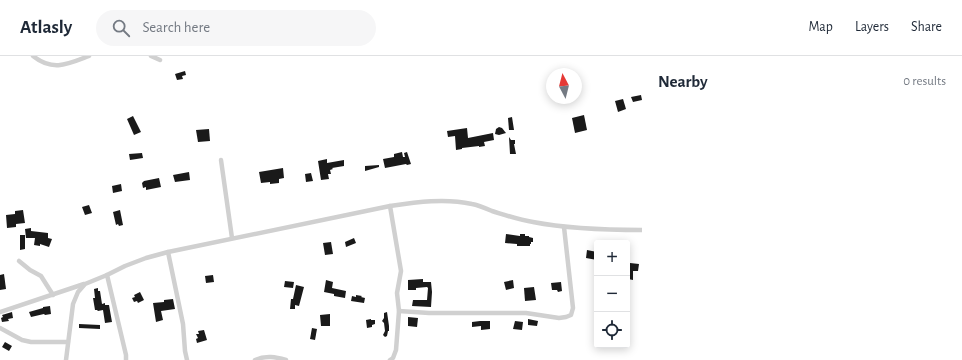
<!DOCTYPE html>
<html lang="en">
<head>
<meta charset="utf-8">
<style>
  :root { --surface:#fff; --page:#f6f6f7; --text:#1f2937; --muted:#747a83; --line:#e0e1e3 }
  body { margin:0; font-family:"Alegreya Sans",sans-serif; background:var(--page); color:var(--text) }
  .controls { position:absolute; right:12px; bottom:12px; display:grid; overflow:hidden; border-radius:4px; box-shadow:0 2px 10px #0003 }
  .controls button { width:36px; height:36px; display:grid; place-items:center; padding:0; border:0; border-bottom:1px solid var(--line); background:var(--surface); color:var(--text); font:20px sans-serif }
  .compass { position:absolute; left:546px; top:12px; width:36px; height:36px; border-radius:50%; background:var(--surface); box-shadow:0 2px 10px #0003; rotate:353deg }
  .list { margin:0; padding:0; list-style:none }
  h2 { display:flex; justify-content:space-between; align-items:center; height:52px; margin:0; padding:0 16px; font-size:17px }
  h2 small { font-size:13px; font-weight:400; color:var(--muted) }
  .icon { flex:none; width:22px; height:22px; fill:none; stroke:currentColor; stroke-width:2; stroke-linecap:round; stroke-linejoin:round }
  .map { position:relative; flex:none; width:642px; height:304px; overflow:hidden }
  header { display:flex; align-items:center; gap:24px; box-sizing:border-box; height:56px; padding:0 20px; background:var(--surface); border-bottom:1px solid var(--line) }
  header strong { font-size:19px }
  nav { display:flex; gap:22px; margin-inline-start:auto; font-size:14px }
  .search { width:280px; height:36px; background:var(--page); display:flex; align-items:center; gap:10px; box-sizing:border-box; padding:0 14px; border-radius:22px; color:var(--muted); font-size:15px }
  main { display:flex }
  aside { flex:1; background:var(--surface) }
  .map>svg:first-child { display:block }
</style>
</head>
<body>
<header>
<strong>Atlasly</strong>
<div class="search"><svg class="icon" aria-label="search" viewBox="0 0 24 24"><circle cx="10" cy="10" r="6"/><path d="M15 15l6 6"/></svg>Search here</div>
<nav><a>Map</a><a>Layers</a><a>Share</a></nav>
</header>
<main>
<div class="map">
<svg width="642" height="304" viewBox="0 0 642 304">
  <rect width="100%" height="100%" fill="#fff"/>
  <g fill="#1a1a1a">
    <path d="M185 15 186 19 182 20 183 23 177 24 175 18Z"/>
    <path d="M641 39 642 44 633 46 631 41Z"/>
    <path d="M623 43 626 53 618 56 615 45Z"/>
    <path d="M584 59 587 74 575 77 572 62Z"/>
    <path d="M133 60 141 76 134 79 127 63Z"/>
    <path d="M512 61 514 74H509L508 62Z"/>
    <path d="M499 71 502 72 506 77 499 79 495 78 496 73Z"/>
    <path d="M467 72 468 82 493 77 494 84 484 86 485 90 479 91V90L462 92V93L456 94 455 80 448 81 447 75Z"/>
    <path d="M209 73 210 85 198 86 196 74Z"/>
    <path d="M509 81 511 84H515V88H514L516 98H510Z"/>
    <path d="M402 96 403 101H405L404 97 407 96 411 108 407 109 406 108 385 112 383 103 394 101V98Z"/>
    <path d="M142 97 143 102 130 104 129 98Z"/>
    <path d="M327 103V107L344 104V110L332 112 333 113 330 114 331 118H328L329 123 321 124 318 105Z"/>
    <path d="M379 109V111L365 115V110Z"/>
    <path d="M283 112 284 122 279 123V127L270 128V126L261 127 259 116Z"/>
    <path d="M189 116 190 124 175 126 173 119Z"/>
    <path d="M311 117 313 125 306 126 305 118Z"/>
    <path d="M159 122 161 131 146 134V131L143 132 142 127 144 125Z"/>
    <path d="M121 128 122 135 113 137 112 130Z"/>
    <path d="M89 149 92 157 85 159 82 151Z"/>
    <path d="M23 154 25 167 16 168V171L7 172 6 159 15 158V155Z"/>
    <path d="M120 154 123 169 119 170 118 168 116 169 113 156Z"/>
    <path d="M31 172V175L48 177V182L52 183 49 191 40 188V190L34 189 35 182H26L25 173Z"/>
    <path d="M506 178 520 180V178H525V180H529V181L533 182V186H531V188H530V190H517V188L505 187Z"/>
    <path d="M20 179H25V193L20 194Z"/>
    <path d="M354 182 356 187 346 191 345 186Z"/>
    <path d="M331 186 333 198 325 199 323 187Z"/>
    <path d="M587 194 597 196V204L586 202Z"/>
    <path d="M630 207 639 208 638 215H633V224L628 223 629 215H628V210H630Z"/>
    <path d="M4 218 6 233 0 234V219Z"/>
    <path d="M213 219 214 226 206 227 205 220Z"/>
    <path d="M423 223V226H431L432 236 431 251 412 250 413 244H427L428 232 427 231 416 232V234H408V224Z"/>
    <path d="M326 224 333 226 332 232 346 235 345 242 334 240V238L324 236Z"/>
    <path d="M513 224 514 232 506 234 504 226Z"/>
    <path d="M285 225 294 226 293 232 284 231Z"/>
    <path d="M561 226 562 235 558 236 557 234H552L551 227Z"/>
    <path d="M296 229 304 231 299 250 295 249V253H290L291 243H293Z"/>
    <path d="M534 231 536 244 525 245 524 232Z"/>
    <path d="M98 232V235H100L102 248 105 247V249H109L112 266 105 267 103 254 98 255 97 254H95L93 242H95L94 233Z"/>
    <path d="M140 236 144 244 138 247 137 245 134 246 132 242 135 241 134 239Z"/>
    <path d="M356 239 362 240 361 241 365 242 364 247 351 245 352 240 356 241Z"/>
    <path d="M173 243 175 253 161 255 163 264 156 266 153 247 164 246V244Z"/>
    <path d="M50 250 51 258 45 259 44 258 31 261 29 256 43 252V251Z"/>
    <path d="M12 256 13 262 8 263 9 265 2 266 1 262 3 261 2 259Z"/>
    <path d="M387 256 389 270V269V275H388L387 280 385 281 383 279 385 275 384 267 382 265 384 262V257Z"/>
    <path d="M330 258V270H321L320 259Z"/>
    <path d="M408 261 418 262 417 271 408 270Z"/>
    <path d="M371 263V264H375V268L372 269V271L367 272 366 264Z"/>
    <path d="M528 263 538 265 537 270 528 269Z"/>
    <path d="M480 265H490V273L481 274V270L472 271V266Z"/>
    <path d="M515 265 523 266 522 274 513 273Z"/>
    <path d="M79 268 100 269V273L79 272Z"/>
    <path d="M312 272 317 273 315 284 310 283Z"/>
    <path d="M204 274 207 284 197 287 196 283 198 282 196 278H199L198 275Z"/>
    <path d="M5 286 12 290 9 295 2 291Z"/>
  </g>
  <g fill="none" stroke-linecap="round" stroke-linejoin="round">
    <g stroke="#d0d0d0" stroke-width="4.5">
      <path d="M33 0C53 16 68 8 89 0"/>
      <path d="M151 0 160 4"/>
      <path d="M221 104 232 182"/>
      <path d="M168 196 183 268 185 295 187 304"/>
      <path d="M19 205 30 214 41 220 53 239"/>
      <path d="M107 219 126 299V304"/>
      <path d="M399 255 429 257H526L559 262 566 261 571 259 573 252 564 171"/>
      <path d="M0 256 84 228"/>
      <path d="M0 272 22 284 31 286H68"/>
      <path d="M66 304 73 248 78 236 85 228 107 219 125 210 146 202 168 196 390 150C417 146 445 142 472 148 478 149 485 152 492 155 505 159 519 164 533 166 569 173 605 174 642 174"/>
      <path d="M255 304C266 299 276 301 286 304"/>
      <path d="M390 304 393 302 396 294 399 255 397 237 401 215 390 150"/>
    </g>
  </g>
</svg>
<div class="controls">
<button>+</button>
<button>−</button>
<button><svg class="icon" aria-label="locate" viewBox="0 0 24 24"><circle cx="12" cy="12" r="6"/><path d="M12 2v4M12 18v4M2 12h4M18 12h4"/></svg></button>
</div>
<svg class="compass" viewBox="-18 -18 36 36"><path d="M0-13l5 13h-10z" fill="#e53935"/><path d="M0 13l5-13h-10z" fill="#747a83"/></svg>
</div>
<aside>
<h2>Nearby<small>0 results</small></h2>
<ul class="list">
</ul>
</aside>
</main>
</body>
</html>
